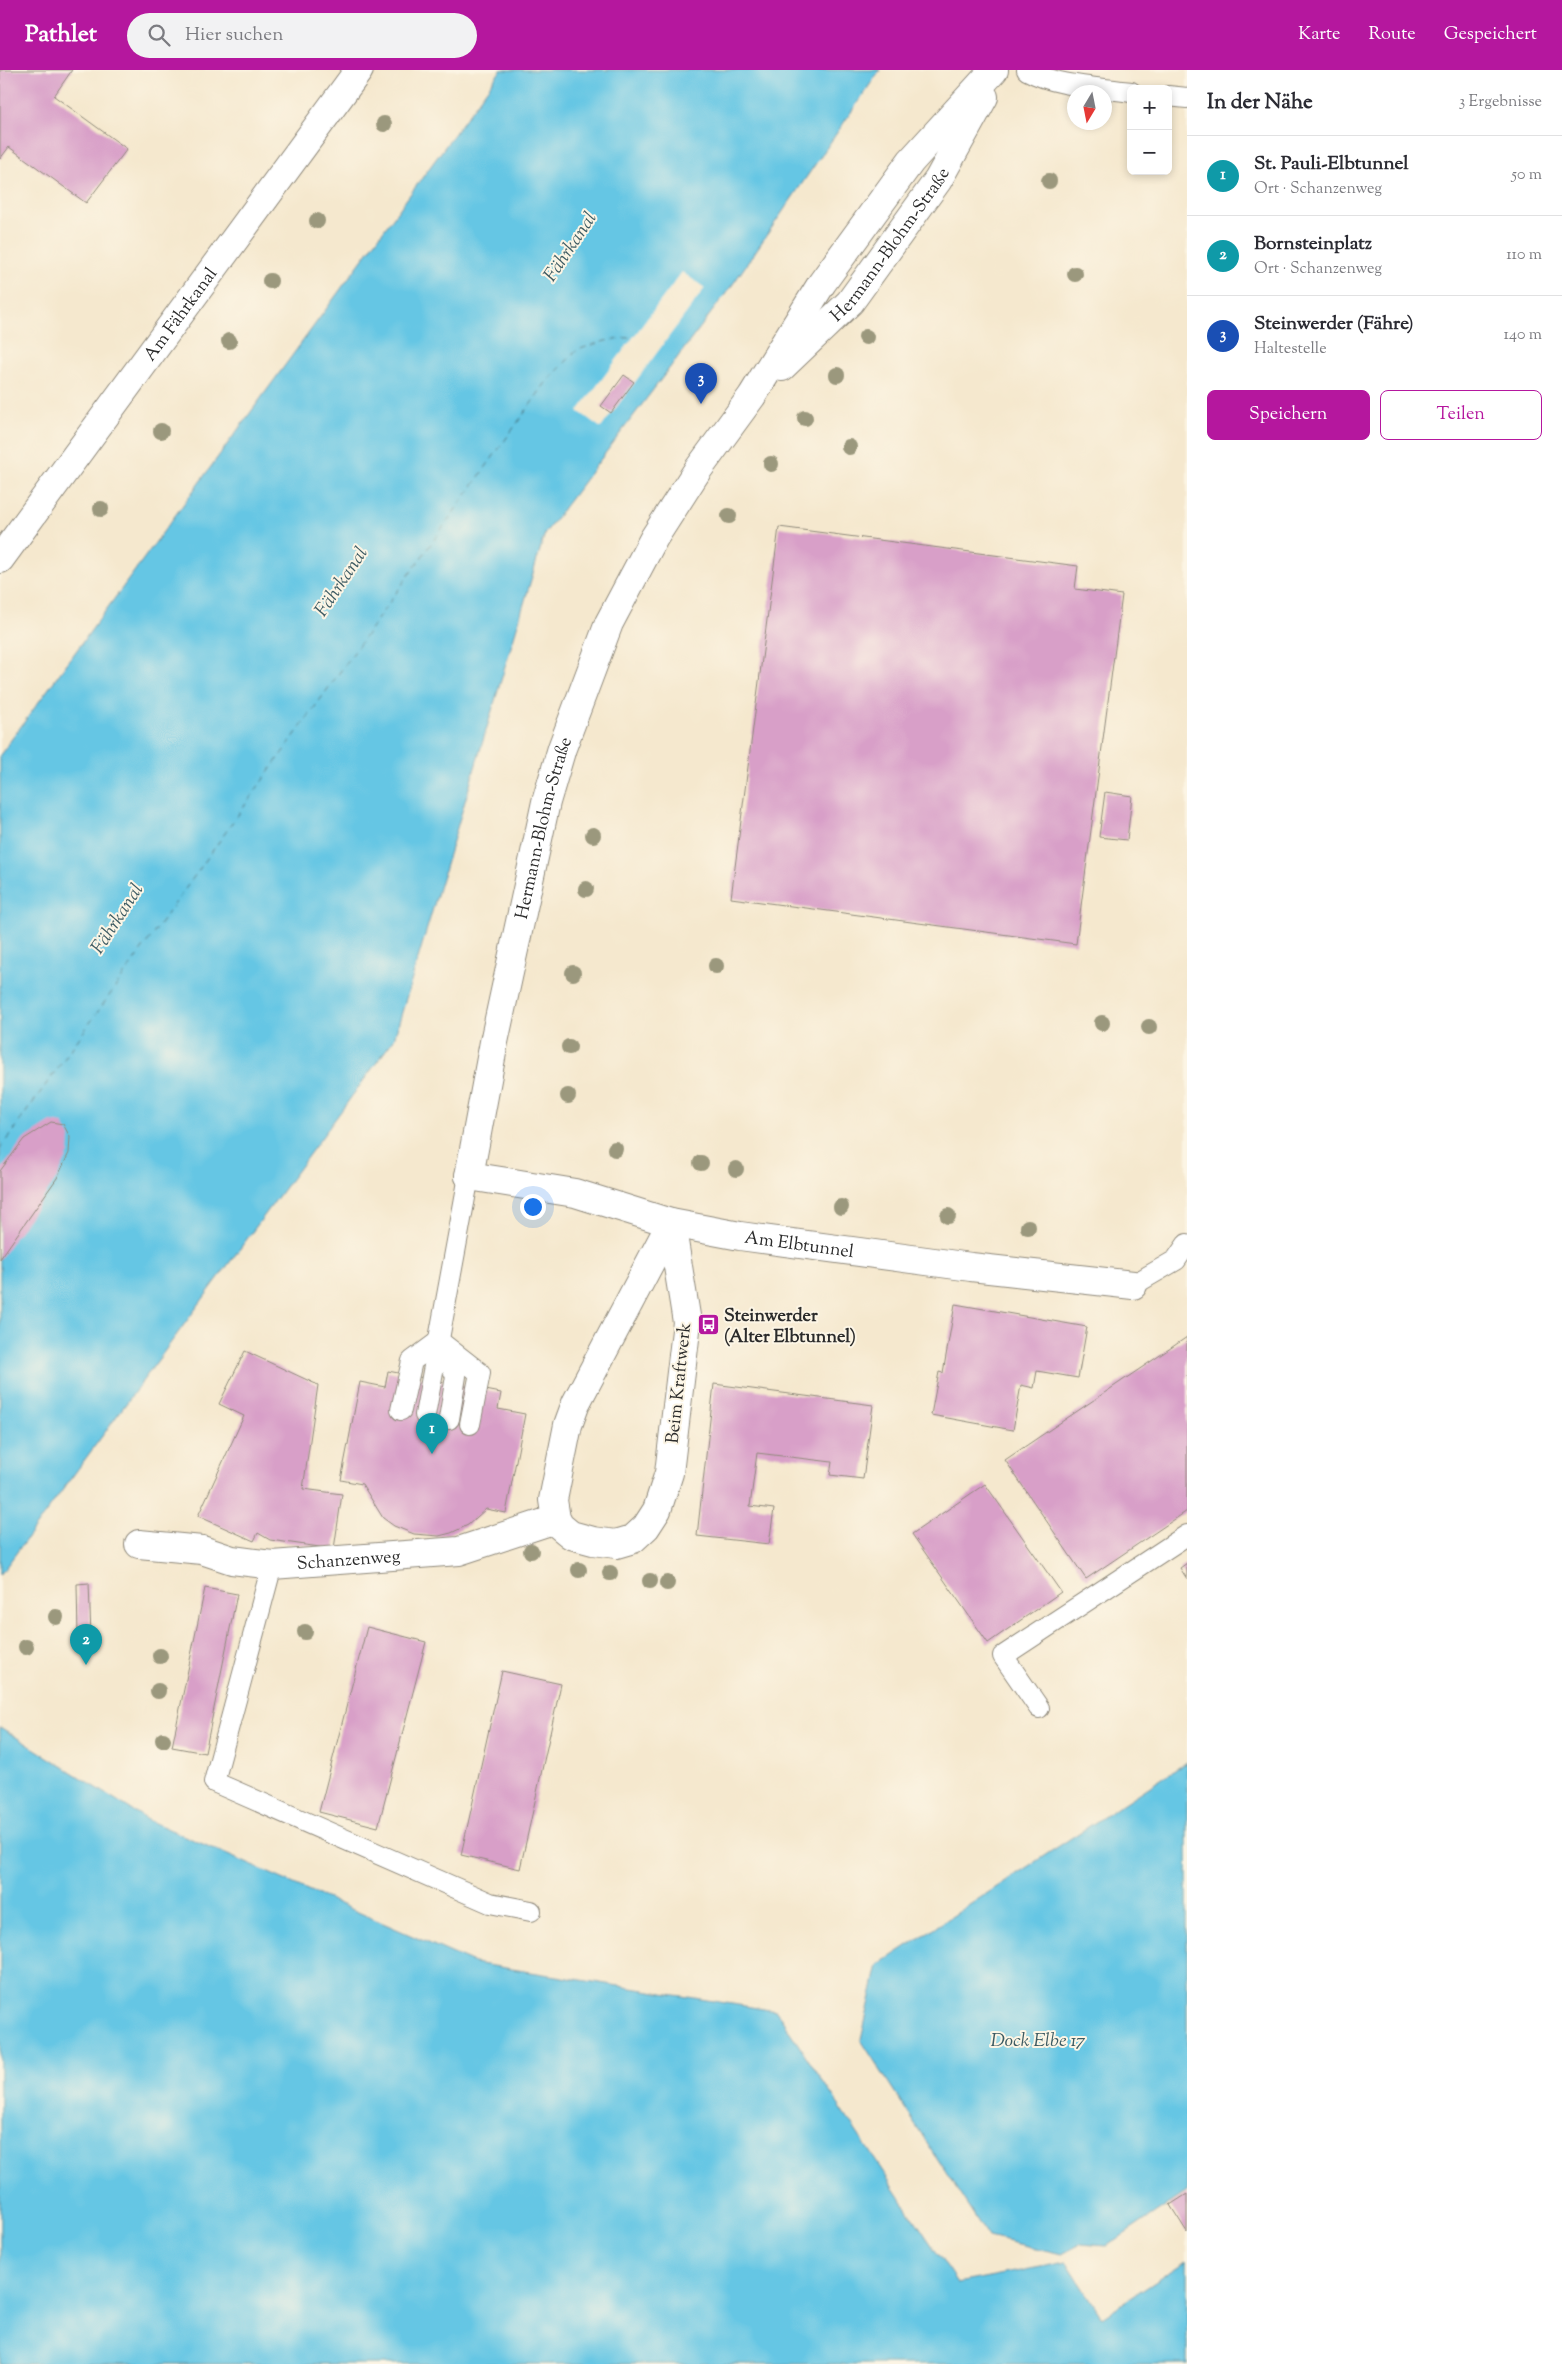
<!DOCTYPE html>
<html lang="de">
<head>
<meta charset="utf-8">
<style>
  :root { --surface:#fff; --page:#f2f2f3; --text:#2b2b33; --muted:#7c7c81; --line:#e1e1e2; --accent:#b5179e }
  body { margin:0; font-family:"Sorts Mill Goudy",serif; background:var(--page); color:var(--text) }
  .controls { position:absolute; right:15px; top:15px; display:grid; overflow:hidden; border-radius:8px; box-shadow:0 2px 8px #0003 }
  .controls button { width:45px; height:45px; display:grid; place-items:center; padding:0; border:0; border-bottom:1px solid var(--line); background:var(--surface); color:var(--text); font:25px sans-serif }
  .compass { position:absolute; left:1067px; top:15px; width:45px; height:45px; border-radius:50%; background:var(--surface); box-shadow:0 2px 8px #0003; rotate:190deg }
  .you { position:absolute; left:532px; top:1136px; width:18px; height:18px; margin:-12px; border:4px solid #fff; border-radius:50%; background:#1a73e8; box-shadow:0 0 0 8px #1a73e833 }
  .badge { display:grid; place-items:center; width:32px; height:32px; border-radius:50%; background:var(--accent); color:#fff; font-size:16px; font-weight:700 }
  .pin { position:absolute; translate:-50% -41px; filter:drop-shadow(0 1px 2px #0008) }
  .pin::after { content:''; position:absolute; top:26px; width:18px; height:15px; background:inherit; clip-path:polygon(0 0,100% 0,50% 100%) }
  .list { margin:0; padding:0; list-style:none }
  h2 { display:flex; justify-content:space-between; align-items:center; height:65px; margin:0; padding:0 20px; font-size:21px }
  h2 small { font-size:16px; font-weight:400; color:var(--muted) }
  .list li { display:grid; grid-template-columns:32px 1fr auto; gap:15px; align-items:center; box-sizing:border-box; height:80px; padding:0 20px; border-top:1px solid var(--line) }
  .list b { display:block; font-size:19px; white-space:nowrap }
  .list p { margin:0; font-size:16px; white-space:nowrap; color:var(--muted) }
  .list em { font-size:16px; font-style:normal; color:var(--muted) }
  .actions { display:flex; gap:10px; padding:15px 20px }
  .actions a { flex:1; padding:11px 0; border:1px solid var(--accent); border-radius:8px; text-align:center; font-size:18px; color:var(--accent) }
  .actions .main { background:var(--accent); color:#fff }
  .icon { flex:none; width:28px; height:28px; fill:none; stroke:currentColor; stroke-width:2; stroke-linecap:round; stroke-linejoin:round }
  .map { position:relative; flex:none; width:1187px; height:2294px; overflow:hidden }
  header { display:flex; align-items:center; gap:30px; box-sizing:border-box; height:70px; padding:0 25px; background:var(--accent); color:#fff }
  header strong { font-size:24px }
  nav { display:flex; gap:28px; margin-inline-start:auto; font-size:18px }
  .search { width:350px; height:45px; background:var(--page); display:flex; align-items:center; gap:12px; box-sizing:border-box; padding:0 18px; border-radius:28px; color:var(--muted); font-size:19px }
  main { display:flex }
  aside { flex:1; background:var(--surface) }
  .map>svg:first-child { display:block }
</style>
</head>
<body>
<header>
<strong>Pathlet</strong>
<div class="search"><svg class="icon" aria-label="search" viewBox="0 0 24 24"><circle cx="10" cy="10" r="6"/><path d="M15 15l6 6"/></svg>Hier suchen</div>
<nav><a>Karte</a><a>Route</a><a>Gespeichert</a></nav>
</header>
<main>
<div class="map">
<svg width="1187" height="2294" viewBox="0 0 1187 2294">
  <rect width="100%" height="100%" fill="#fcf5e5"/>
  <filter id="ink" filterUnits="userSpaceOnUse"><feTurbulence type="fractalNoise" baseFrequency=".02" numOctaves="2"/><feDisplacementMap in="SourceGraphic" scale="10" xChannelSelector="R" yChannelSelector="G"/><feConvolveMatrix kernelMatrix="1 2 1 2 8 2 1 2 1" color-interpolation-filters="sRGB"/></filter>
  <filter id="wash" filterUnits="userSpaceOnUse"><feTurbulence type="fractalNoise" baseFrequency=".0096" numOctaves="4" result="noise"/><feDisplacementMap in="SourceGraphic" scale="20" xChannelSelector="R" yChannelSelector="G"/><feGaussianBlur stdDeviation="1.12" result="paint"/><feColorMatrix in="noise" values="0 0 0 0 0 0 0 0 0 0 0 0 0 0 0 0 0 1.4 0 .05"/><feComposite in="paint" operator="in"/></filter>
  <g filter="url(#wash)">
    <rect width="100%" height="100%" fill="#f5e8ce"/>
    <g fill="#65c6e4" stroke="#487888">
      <path d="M501 0H880L733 214 545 463 394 969 0 1505V685Z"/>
      <path d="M0 1657 148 1750 474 1893 776 1941 957 2213 1067 2192 1102 2247 1187 2191V2294H0Z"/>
      <path d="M1187 1692V2122L1107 2176 1081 2174 1062 2184 988 2167 861 1970 878 1895Z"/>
    </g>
    <path fill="#f5e8ce" d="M682 202 705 218 601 358 578 341Z"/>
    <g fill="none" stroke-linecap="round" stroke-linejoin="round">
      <path stroke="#3c5a62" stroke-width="1" stroke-dasharray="6 5" stroke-linecap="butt" d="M0 1079 545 314 577 280 605 271 632 267"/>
    </g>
    <g id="blocks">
      <g fill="#d89fc8">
        <path d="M0 0H72L54 26 127 79 86 133 9 77 0 89Z"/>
        <path d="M624 305 634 312 611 343 601 336Z"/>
        <path d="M779 457 1078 496 1075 519 1122 525 1076 874 731 828Z"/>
        <path d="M1105 722 1132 726 1127 770 1099 767Z"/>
        <path d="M51 1052 63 1054 70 1067 69 1083 57 1108 0 1189V1101L24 1069Z"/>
        <path d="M955 1234 1087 1257 1078 1308 1037 1301 1034 1318 1021 1315 1013 1360 931 1345 939 1302 943 1303Z"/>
        <path d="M1187 1267V1441L1086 1509 1005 1390Z"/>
        <path d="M245 1281 318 1315 303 1419 342 1424 334 1479 270 1470 258 1463 254 1471 198 1446 244 1346 219 1334Z"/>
        <path d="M388 1301 501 1323 498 1339 525 1344 506 1443 486 1439 468 1455 451 1463 439 1466 414 1464 394 1456 383 1448 362 1414 341 1410 360 1312 385 1317Z"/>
        <path d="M714 1314 873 1335 863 1409 830 1405 832 1392 757 1383 750 1436 774 1439 769 1474 697 1466Z"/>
        <path d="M985 1414 1061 1522 988 1573 912 1464Z"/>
        <path d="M1187 1493V1509L1180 1498Z"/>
        <path d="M89 1513 91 1566 78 1567 77 1514Z"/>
        <path d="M205 1518 237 1524 205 1683 172 1677Z"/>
        <path d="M367 1557 426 1572 378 1757 319 1742Z"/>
        <path d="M502 1601 561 1614 520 1799 461 1785Z"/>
        <path d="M1187 2124V2162L1170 2135Z"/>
      </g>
    </g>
  </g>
  <g filter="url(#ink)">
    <use href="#blocks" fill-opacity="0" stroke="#908a7c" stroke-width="1"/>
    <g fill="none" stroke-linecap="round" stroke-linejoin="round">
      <defs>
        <g id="lane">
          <path d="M1027 0C1058 17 1096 17 1131 22"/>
          <path d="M1168 26 1187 28"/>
          <path d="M1133 1215 1176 1190 1187 1174"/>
          <path d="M439 1271 480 1303 470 1354"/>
          <path d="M442 1277 456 1306 449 1349"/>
          <path d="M401 1340 412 1291 439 1271"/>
          <path d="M425 1345 469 1106"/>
          <path d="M272 1495 214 1712 490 1833 531 1841"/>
          <path d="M1039 1638 1003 1586 1187 1465"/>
        </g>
        <g id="street">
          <path id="s1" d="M0 489 359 0"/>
          <path id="s2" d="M469 1106 575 1123 671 1153 740 1166 971 1197 1133 1215"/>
          <path d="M671 1153 687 1252 669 1403 657 1440 646 1457 633 1469 616 1474 593 1471 571 1465 560 1456 556 1449 553 1430 568 1355 576 1333Z"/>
          <path id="s3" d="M139 1474 202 1480 232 1490 272 1495 459 1481 556 1449"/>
        </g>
        <g id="secondary">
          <path id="s4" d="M782 297 850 232 938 110 984 27"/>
          <path id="s5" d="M469 1106 494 972 546 732 562 678 609 553 654 468 697 401 752 326 822 213 911 91 994 0"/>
        </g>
      </defs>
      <use href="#lane" stroke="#908a7c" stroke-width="22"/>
      <use href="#street" stroke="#908a7c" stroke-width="30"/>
      <use href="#secondary" stroke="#908a7c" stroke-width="30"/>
      <use href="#lane" stroke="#fff" stroke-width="20"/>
      <use href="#street" stroke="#fff" stroke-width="28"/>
      <use href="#secondary" stroke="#fff" stroke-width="28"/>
    </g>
    <g fill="#9b987d">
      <circle cx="384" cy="54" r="8"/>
      <circle cx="1049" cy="111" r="8"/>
      <circle cx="317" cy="151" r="8"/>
      <circle cx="1075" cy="204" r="8"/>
      <circle cx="270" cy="211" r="8"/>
      <circle cx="866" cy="267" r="8"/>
      <circle cx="229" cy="271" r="8"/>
      <circle cx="837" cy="305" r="8"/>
      <circle cx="805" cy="348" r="8"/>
      <circle cx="161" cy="361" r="8"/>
      <circle cx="849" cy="377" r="8"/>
      <circle cx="771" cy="394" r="8"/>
      <circle cx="101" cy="439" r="8"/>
      <circle cx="729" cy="446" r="8"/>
      <circle cx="593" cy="765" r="8"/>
      <circle cx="586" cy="819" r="8"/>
      <circle cx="716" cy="896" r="8"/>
      <circle cx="573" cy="903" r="8"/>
      <circle cx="1102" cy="953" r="8"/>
      <circle cx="1149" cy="957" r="8"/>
      <circle cx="569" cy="977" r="8"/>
      <circle cx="568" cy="1026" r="8"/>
      <circle cx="615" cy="1079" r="8"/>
      <circle cx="701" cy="1093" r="8"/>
      <circle cx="736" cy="1099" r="8"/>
      <circle cx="841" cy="1137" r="8"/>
      <circle cx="948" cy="1146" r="8"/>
      <circle cx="1028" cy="1157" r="8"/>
      <circle cx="531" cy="1481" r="8"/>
      <circle cx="579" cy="1500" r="8"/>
      <circle cx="610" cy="1503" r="8"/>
      <circle cx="650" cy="1511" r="8"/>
      <circle cx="667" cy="1513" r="8"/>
      <circle cx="56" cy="1547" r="8"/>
      <circle cx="305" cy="1562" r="8"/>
      <circle cx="26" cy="1577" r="8"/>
      <circle cx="160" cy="1586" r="8"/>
      <circle cx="158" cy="1621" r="8"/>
      <circle cx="163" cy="1670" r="8"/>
    </g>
  </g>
  <defs>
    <symbol id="bus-square" viewBox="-11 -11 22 22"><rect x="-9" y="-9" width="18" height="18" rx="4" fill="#b5179e" stroke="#fcf5e5"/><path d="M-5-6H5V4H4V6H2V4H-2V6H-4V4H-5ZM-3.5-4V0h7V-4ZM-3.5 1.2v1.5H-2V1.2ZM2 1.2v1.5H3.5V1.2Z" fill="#fff"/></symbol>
  </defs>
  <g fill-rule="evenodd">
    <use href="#bus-square" x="696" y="1242" width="25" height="25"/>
  </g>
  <g text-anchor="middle" stroke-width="4" stroke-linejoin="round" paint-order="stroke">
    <g font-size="18" fill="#2b2b2b" stroke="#fcf5e5">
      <text dy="6" stroke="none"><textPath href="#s4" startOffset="164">Hermann-Blohm-Straße</textPath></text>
      <text dy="6" stroke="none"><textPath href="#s1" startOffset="304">Am Fährkanal</textPath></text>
      <text dy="6" stroke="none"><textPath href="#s5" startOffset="356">Hermann-Blohm-Straße</textPath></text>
      <text dy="6" stroke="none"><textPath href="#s2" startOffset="338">Am Elbtunnel</textPath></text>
      <text transform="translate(678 1313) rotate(-84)" y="6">Beim Kraftwerk</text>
      <text dy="6" stroke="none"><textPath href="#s3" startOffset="212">Schanzenweg</textPath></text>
    </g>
    <g font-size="18" font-weight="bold" fill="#2b2b2b" stroke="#fcf5e5" text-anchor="start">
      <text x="724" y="1251">Steinwerder<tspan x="724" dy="21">(Alter Elbtunnel)</tspan></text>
    </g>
    <g font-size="19" font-style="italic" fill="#3c5a62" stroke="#fcf5e5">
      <text transform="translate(569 176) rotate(-56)" y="7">Fährkanal</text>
      <text transform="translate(340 511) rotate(-56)" y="7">Fährkanal</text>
      <text transform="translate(116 848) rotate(-57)" y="7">Fährkanal</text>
      <text x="1038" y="1976">Dock Elbe 17</text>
    </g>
  </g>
</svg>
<div class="controls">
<button>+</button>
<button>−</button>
</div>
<svg class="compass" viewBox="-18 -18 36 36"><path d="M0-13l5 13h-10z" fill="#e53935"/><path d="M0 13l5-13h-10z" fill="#7c7c81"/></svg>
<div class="you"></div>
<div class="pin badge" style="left:432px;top:1384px;background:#0f9aa8">1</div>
<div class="pin badge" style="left:86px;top:1595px;background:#0f9aa8">2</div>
<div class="pin badge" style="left:701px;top:334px;background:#1a4fb4">3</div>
</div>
<aside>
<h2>In der Nähe<small>3 Ergebnisse</small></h2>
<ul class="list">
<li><span class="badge" style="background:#0f9aa8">1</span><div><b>St. Pauli-Elbtunnel</b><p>Ort · Schanzenweg</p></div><em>50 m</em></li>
<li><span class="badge" style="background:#0f9aa8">2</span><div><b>Bornsteinplatz</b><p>Ort · Schanzenweg</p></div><em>110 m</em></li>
<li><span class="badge" style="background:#1a4fb4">3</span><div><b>Steinwerder (Fähre)</b><p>Haltestelle</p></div><em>140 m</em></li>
</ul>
<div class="actions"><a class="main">Speichern</a><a>Teilen</a></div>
</aside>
</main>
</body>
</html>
